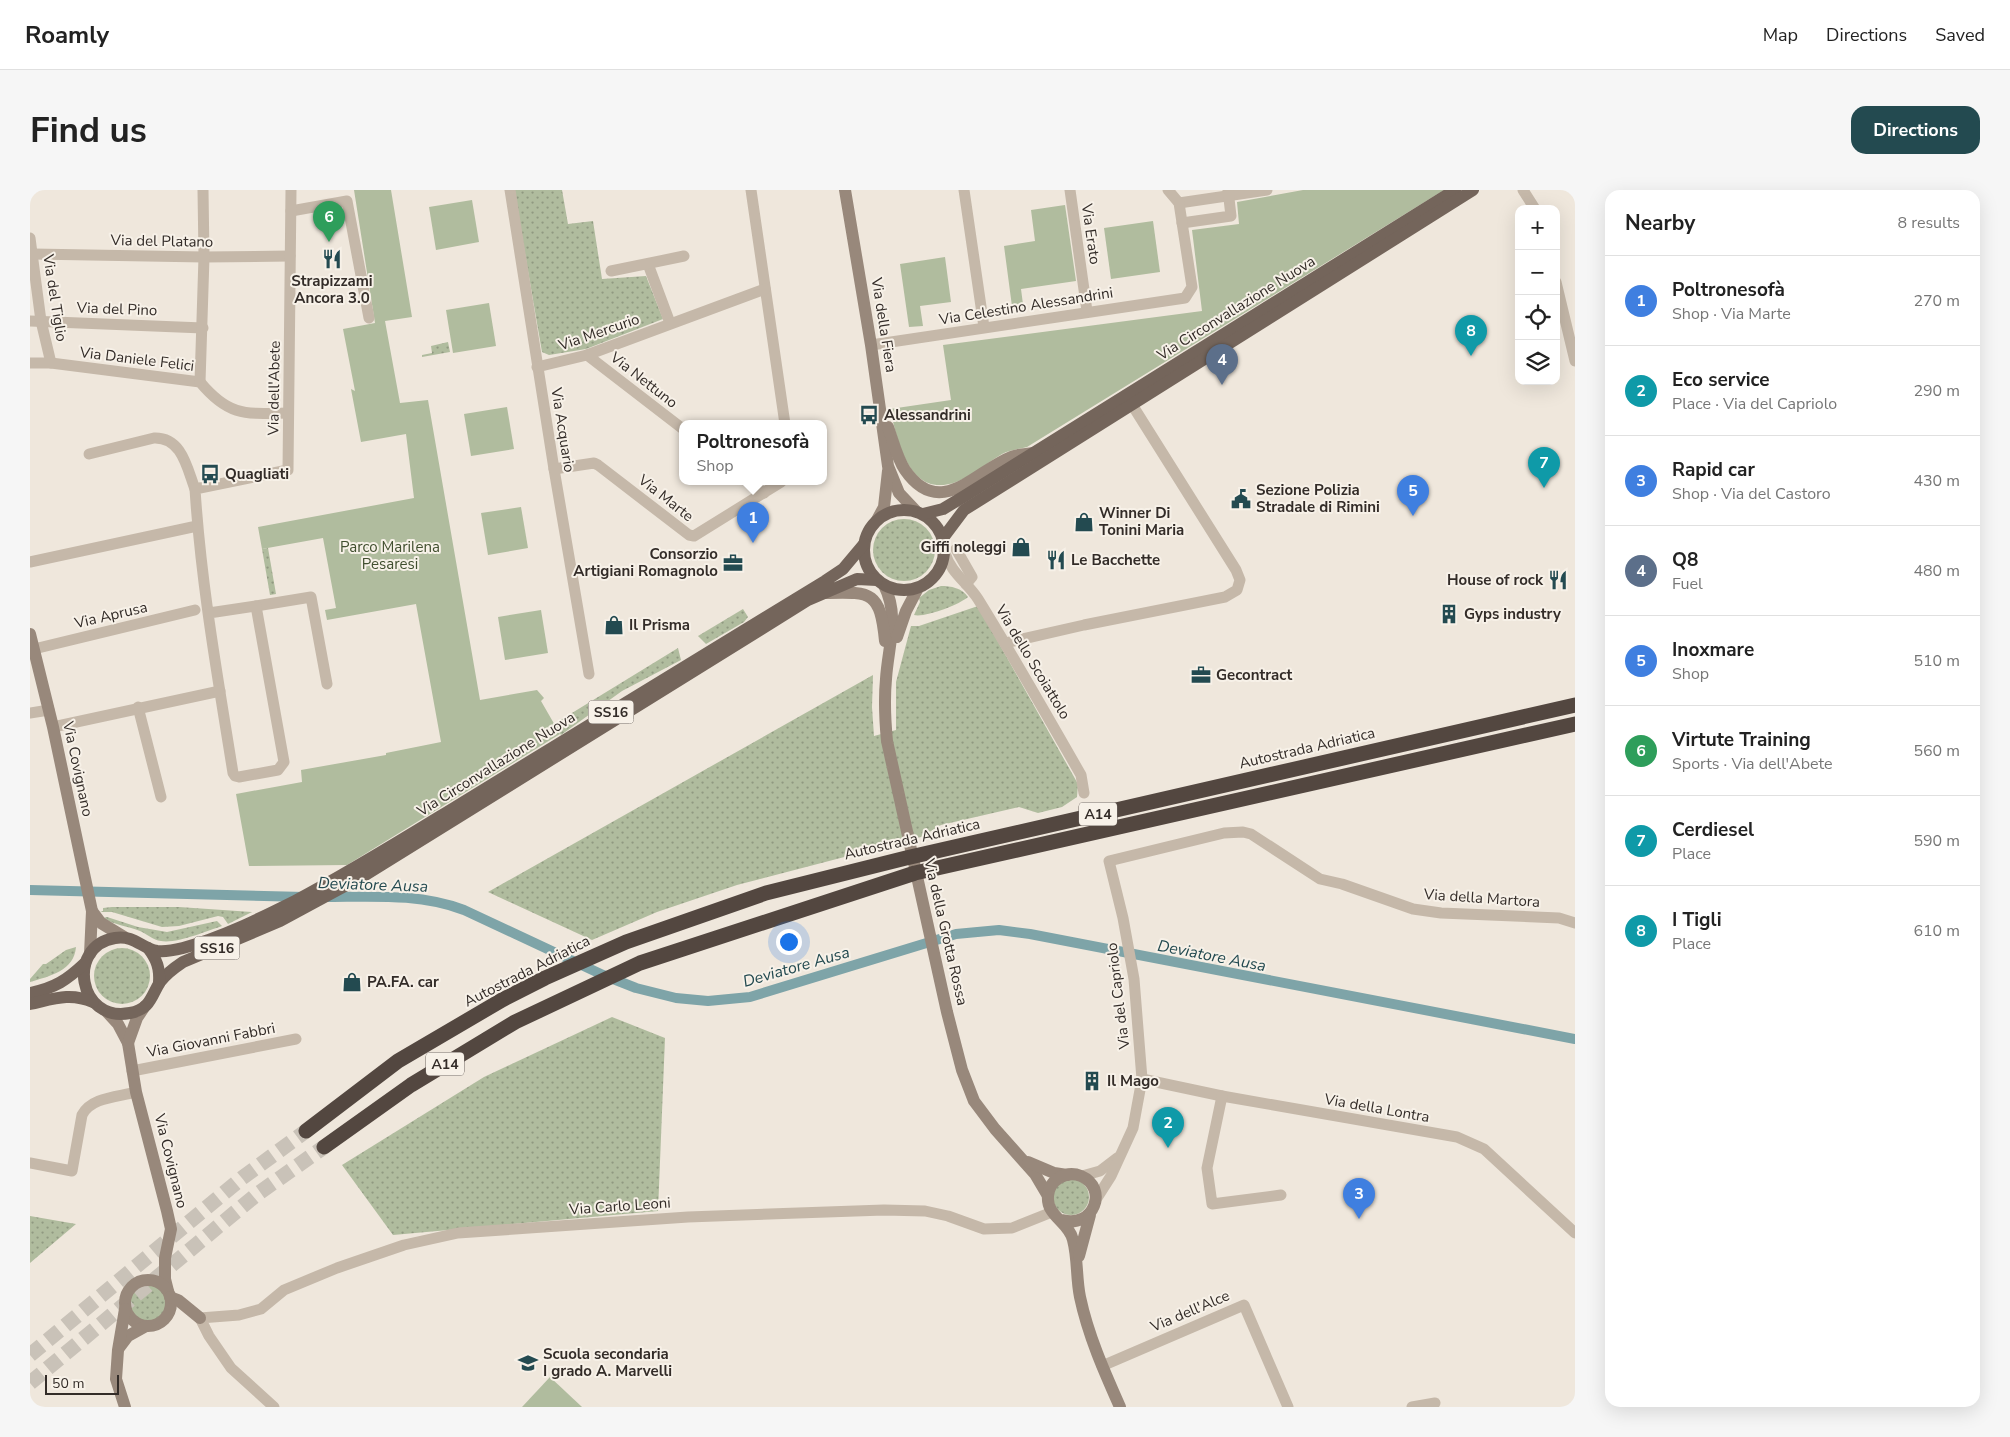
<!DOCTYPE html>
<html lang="en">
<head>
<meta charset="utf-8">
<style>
  :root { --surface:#fff; --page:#f6f6f6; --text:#222; --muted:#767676; --line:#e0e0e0; --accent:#234a50 }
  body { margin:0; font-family:"Nunito Sans",sans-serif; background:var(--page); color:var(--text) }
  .controls { position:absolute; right:15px; top:15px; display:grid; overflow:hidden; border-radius:10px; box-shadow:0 5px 20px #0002 }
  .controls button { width:45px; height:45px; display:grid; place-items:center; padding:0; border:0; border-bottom:1px solid var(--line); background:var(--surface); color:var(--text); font:25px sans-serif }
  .scale { position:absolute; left:15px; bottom:12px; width:74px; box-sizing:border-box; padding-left:5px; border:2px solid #332c28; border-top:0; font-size:14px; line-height:18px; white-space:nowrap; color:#332c28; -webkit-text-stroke:4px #f7f1e8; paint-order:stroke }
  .you { position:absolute; left:758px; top:751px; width:18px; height:18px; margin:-12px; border:4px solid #fff; border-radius:50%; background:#1a73e8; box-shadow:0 0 0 8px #1a73e833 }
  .badge { display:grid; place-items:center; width:32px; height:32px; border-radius:50%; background:var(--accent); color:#fff; font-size:16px; font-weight:700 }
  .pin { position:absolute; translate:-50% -41px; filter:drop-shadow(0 1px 2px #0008) }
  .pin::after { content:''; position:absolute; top:26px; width:18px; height:15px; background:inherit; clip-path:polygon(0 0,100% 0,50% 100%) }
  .popup { position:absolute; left:649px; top:230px; width:148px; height:65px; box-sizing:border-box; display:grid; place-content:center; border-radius:10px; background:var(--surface); filter:drop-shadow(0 1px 4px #0005); font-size:16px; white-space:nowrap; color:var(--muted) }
  .popup b { font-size:19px; color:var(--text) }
  .popup::after { content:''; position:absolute; left:50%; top:100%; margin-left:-10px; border:10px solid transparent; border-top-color:var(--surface) }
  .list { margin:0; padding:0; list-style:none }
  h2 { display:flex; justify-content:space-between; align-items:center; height:65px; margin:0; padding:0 20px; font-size:21px }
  h2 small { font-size:16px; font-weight:400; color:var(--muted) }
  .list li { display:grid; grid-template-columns:32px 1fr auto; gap:15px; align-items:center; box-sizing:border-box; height:90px; padding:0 20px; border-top:1px solid var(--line) }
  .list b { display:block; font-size:19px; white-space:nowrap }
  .list p { margin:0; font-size:16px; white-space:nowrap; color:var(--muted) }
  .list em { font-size:16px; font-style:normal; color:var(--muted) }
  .icon { flex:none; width:28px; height:28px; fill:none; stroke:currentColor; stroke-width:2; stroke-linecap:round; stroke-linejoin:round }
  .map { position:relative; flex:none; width:1545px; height:1217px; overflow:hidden; border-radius:15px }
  header { display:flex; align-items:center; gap:30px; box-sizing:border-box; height:70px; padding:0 25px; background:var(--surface); border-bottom:1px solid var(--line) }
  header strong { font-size:24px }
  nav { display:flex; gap:28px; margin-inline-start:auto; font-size:18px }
  .intro { display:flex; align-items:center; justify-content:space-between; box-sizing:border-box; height:120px; padding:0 30px }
  h1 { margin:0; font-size:35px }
  .button { padding:12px 22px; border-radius:15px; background:var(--accent); color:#fff; font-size:18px; font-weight:700 }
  main { display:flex; gap:30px; padding:0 30px }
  aside { flex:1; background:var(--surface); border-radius:15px; box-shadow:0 5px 20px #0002 }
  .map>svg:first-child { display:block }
</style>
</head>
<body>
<header>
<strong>Roamly</strong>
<nav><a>Map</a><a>Directions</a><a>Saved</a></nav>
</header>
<div class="intro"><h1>Find us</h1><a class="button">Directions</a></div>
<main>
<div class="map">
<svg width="1545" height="1217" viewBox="0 0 1545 1217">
  <defs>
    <pattern id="grass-dots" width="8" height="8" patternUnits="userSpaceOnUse" patternTransform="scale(1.25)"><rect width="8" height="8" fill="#b0bc9e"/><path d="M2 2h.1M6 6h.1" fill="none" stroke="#909981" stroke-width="1.8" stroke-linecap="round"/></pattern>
  </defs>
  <rect width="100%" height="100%" fill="#efe7dc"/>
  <g fill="url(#grass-dots)">
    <path d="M484 0H532L538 34 563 31 572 89 616 86 633 129 556 159 519 165 512 162Z"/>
    <path d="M418 152 420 162 392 167V165L402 163 401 156Z"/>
    <circle cx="874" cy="360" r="31"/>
    <path d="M238 358 246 404 240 405 232 359Z"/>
    <path d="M911 396C921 396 932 398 938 407 929 415 894 428 884 425L890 412 889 408 899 400Z"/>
    <path d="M948 416 1048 594 1047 607 1032 617 1008 623 989 617 911 635 891 647 707 695 627 722 562 750 458 702 843 485 842 517 844 546 866 540V492L881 436H889Z"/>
    <path d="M713 419 718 427 714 432 676 454 668 446Z"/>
    <path d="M648 458 651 470 592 501 531 545 524 534Z"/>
    <path d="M82 717H149L222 722 198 734 193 727 188 726 149 736 132 737 82 722H70L73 721V718Z"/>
    <path d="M77 727 108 737 137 742 187 731 192 736C177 741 146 754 131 751 123 750 117 744 110 741 97 736 84 735 73 728Z"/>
    <path d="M46 757C44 781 20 786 0 792V789L13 774H16L36 760Z"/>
    <circle cx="92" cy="786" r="28"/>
    <path d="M582 827 635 848 628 1021 363 1045 312 975 454 887Z"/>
    <circle cx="1041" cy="1007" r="18"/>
    <path d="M0 1026 46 1034 0 1073Z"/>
    <circle cx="118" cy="1113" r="18"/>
  </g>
  <g fill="#b0bc9e">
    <path d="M324 0H361L382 127 355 131 370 213 398 210 450 510 507 500 514 508 511 511 530 544 317 675 219 676 206 604 272 592 271 580 356 565V563L411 552 386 414 297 430 295 420 306 418 293 348 232 359 228 337 384 308 376 244 331 252 321 199 325 201 313 139 345 133Z"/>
    <path d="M1273 0H1414L997 257C989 259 979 260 972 264 957 273 942 286 926 292 879 309 868 252 860 219L921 210 913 155 1172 121 1162 40 1209 34 1207 12Z"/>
    <path d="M442 10 449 52 406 60 399 17Z"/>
    <path d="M1035 15 1046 91 991 99 994 122 983 124 974 56 1005 51 1001 20Z"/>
    <path d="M1123 31 1130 82 1081 89 1074 38Z"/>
    <path d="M915 67 921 112 890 116 893 136 879 137 870 74Z"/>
    <path d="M459 113 466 156 423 163 416 120Z"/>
    <path d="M477 217 484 259 441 266 434 224Z"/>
    <path d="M491 317 498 358 458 365 451 323Z"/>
    <path d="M511 420 518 463 475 470 468 427Z"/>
    <path d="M520 1187 552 1217H492Z"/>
  </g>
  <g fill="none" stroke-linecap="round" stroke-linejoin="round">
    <g stroke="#7ea4a8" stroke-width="10">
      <path d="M0 700 275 707"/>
      <path d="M294 707C342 707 389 703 434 720L573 785 606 798 646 808 678 811 720 807 926 744 969 740 1000 744 1545 849"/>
    </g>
    <g stroke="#c9c2b8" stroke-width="15" stroke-dasharray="15 8" stroke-linecap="butt">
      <path d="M0 1165 212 988 276 941"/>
      <path d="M0 1193 226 1005 294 957"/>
    </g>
    <g stroke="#c5b8a9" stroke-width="11">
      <path d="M480 0 524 279 559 484"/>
      <path d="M721 0 755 234"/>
      <path d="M934 0 954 137"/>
      <path d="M1040 0 1057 121"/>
      <path d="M1493 0 1505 19"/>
      <path d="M1149 13 1237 0"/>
      <path d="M261 21 317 11 339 128"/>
      <path d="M1152 33 1201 26 1198 0"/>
      <path d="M0 48 11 131 21 173"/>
      <path d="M3 64 174 67 260 66"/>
      <path d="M618 74 640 133"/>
      <path d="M581 81 654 66"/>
      <path d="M1526 92 1545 171"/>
      <path d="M0 131 173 138"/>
      <path d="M841 155 1155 108 1162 97 1149 13 1138 0"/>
      <path d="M557 165 653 239"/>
      <path d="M0 173H21L170 192C199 227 216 224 258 223"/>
      <path d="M507 177 557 165 735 99"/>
      <path d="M170 192 174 67 173 0"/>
      <path d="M59 264 124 248C152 247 157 278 165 299"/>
      <path d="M524 279 564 273 568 275 659 345 664 346 751 292"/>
      <path d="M720 292 734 303"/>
      <path d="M926 359 942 387 936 394"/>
      <path d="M915 363C921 383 937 392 948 409 984 467 1017 526 1051 585L1054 603"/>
      <path d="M0 372 167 336"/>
      <path d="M226 416 281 407 297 494"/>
      <path d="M179 423 226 416 254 572 248 580 209 587 205 586 203 583C188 489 171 394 165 299L258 280 261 0"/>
      <path d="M975 453 1054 435 1195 407 1207 400 1210 390 1206 380 1101 213"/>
      <path d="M4 459 165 420"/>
      <path d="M108 517 131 607"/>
      <path d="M0 523 19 520"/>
      <path d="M23 537 190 501"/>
      <path d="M102 881 266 849"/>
      <path d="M1112 889 1192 906 1427 947 1454 959 1545 1043"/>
      <path d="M1192 906 1177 978 1182 1014 1251 1005"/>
      <path d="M0 973 42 981 52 925C61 907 88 907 106 902"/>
      <path d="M1052 986 1070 981 1087 968"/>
      <path d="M1065 1011 1081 986 1103 938 1112 889 1104 789 1093 728 1079 671 1194 643 1213 642 1221 644 1290 689 1312 694 1383 719 1411 723 1529 728 1545 733"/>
      <path d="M1072 1176 1214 1115 1258 1217"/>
      <path d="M244 1217 201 1178 179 1146 170 1128 209 1125 231 1119 254 1100 307 1078 374 1055 428 1043 658 1027 854 1020 895 1021 918 1026 954 1039 982 1038 1022 1022"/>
      <path d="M1382 1217 1405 1213"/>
    </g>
    <g stroke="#98887b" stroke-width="12">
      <path d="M815 0 841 155 858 276 869 303 886 321"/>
      <path d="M858 237C863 251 867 268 875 280 910 331 947 280 981 267 988 264 997 264 1004 263"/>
      <path d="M847 330 854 317 858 281"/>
      <path d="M854 395C870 427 858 456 856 489 854 510 855 530 857 551L917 822 932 880 944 911 965 939 1005 984 1018 1006"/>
      <path d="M794 403C841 402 850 400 855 451"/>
      <path d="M0 444 23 537 62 721 60 764"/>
      <path d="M867 447 876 421 888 398"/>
      <path d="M62 721 71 733 94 747"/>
      <path d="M77 822 88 834 98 853 106 902 137 1021 141 1039 135 1068V1089L138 1101"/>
      <path d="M98 853 107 828 115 816"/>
      <path d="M998 972 1024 983 1037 985"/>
      <path d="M1032 1030C1064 1039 1079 998 1051 986 1036 980 1019 990 1018 1006 1016 1026 1039 1032 1043 1050 1048 1069 1046 1088 1050 1107 1058 1145 1074 1181 1090 1217"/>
      <path d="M1049 1066 1060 1025"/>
      <circle cx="118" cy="1113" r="23"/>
      <path d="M140 1107 148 1110 170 1128"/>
      <path d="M89 1158 98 1146 116 1136"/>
      <path d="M95 1217 86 1189 88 1160 95 1119"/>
    </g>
    <g stroke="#74655b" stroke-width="12">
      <circle cx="874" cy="360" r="40"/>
      <path d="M893 324 913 319 933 307 1425 0"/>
      <path d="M913 348 934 320 1443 0"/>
      <path d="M834 354 813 379 795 391C672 465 550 541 427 616 373 649 320 682 265 711 229 729 191 748 153 758 145 760 135 762 127 761 111 758 105 745 85 748 36 756 48 833 100 823 121 819 121 806 130 792 136 784 144 778 153 772L250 731 337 684 778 410 827 389 847 390"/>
      <path d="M118 758C127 770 130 778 129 793"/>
      <path d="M0 803C25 798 37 790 55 773"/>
      <path d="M0 814C23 809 40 802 63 812"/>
    </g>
    <g stroke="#534740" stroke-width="15">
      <path d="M276 941 368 871 472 810 515 788 596 752 736 703 876 668 1545 515"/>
      <path d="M294 957 381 895 485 832 610 773 885 683 1545 534"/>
    </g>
  </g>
  <defs>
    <symbol id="restaurant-bare" viewBox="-9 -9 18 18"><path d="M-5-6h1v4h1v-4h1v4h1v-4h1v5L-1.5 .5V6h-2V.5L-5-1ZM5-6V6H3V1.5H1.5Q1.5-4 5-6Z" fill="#234a50" stroke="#f7f1e8" stroke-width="2.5" paint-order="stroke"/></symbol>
    <symbol id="bus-bare" viewBox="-9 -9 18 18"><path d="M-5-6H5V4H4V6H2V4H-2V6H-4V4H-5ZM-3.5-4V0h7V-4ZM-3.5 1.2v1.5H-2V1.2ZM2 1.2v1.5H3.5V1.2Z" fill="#234a50" stroke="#f7f1e8" stroke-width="2.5" paint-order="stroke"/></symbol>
    <symbol id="civic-bare" viewBox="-9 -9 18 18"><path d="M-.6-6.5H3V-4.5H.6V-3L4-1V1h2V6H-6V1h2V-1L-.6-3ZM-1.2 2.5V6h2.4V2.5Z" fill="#234a50" stroke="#f7f1e8" stroke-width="2.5" paint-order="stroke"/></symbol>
    <symbol id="shop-bare" viewBox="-9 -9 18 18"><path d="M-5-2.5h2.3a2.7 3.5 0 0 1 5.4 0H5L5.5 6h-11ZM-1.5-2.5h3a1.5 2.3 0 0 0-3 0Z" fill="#234a50" stroke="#f7f1e8" stroke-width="2.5" paint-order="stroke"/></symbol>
    <symbol id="office-bare" viewBox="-9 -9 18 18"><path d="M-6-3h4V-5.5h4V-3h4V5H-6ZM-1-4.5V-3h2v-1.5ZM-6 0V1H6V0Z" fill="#234a50" stroke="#f7f1e8" stroke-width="2.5" paint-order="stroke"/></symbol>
    <symbol id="building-bare" viewBox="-9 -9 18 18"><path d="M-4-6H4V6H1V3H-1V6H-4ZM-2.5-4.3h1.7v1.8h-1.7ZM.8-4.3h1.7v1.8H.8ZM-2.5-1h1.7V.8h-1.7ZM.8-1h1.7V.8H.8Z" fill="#234a50" stroke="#f7f1e8" stroke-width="2.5" paint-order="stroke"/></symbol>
    <symbol id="school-bare" viewBox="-9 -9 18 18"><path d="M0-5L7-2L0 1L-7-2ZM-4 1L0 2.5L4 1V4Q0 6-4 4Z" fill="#234a50" stroke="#f7f1e8" stroke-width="2.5" paint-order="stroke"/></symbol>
  </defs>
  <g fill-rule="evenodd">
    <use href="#restaurant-bare" x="288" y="55" width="28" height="28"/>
    <use href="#bus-bare" x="825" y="211" width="28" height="28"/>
    <use href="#bus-bare" x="166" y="270" width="28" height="28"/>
    <use href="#civic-bare" x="1197" y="295" width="28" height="28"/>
    <use href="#shop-bare" x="1040" y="318" width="28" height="28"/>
    <use href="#shop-bare" x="977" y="343" width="28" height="28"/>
    <use href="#restaurant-bare" x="1012" y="356" width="28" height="28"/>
    <use href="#office-bare" x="689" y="359" width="28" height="28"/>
    <use href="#restaurant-bare" x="1514" y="376" width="28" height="28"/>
    <use href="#building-bare" x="1405" y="410" width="28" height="28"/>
    <use href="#shop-bare" x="570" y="421" width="28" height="28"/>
    <use href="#office-bare" x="1157" y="471" width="28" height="28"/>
    <use href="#shop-bare" x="308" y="778" width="28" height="28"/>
    <use href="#building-bare" x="1048" y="877" width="28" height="28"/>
    <use href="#school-bare" x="484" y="1159" width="28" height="28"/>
  </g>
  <g text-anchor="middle" stroke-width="4" stroke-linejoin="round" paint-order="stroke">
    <g fill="#f7f1e8" stroke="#6e6762" stroke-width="1">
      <rect x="558.5" y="510.5" width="45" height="23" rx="4"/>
      <rect x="1049" y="612.5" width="38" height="23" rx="4"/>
      <rect x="164.5" y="746.5" width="45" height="23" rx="4"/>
      <rect x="396" y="862.5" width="38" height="23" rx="4"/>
    </g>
    <g font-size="14" font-weight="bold" fill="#332c28">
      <text x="581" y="527">SS16</text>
      <text x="1068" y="629">A14</text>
      <text x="187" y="763">SS16</text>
      <text x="415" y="879">A14</text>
    </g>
    <g font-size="15" fill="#332c28" stroke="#f7f1e8">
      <text transform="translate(1061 44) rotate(82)" y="5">Via Erato</text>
      <text transform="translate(132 51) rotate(1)" y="5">Via del Platano</text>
      <text transform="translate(25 108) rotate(81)" y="5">Via del Tiglio</text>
      <text transform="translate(996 116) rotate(-9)" y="5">Via Celestino Alessandrini</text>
      <text transform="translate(1206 118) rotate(-32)" y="5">Via Circonvallazione Nuova</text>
      <text transform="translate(87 119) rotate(2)" y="5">Via del Pino</text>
      <text transform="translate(854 135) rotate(81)" y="5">Via della Fiera</text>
      <text transform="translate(569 142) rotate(-19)" y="5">Via Mercurio</text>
      <text transform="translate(107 169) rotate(7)" y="5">Via Daniele Felici</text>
      <text transform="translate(614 190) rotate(38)" y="5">Via Nettuno</text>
      <text transform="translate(244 198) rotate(-89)" y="5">Via dell'Abete</text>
      <text transform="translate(533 240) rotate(81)" y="5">Via Acquario</text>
      <text transform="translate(636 308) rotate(38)" y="5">Via Marte</text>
      <text transform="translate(81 425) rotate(-13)" y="5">Via Aprusa</text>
      <text transform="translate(1003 472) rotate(59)" y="5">Via dello Scoiattolo</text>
      <text transform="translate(1277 558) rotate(-13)" y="5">Autostrada Adriatica</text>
      <text transform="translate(466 574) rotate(-32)" y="5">Via Circonvallazione Nuova</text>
      <text transform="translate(48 579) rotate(78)" y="5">Via Covignano</text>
      <text transform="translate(882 649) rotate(-13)" y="5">Autostrada Adriatica</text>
      <text transform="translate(1452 708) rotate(4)" y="5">Via della Martora</text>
      <text transform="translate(916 742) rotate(77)" y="5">Via della Grotta Rossa</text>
      <text transform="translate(497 781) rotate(-27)" y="5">Autostrada Adriatica</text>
      <text transform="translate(1088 806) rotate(-97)" y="5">Via del Capriolo</text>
      <text transform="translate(181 850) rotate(-11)" y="5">Via Giovanni Fabbri</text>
      <text transform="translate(1347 918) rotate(10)" y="5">Via della Lontra</text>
      <text transform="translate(141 971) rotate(76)" y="5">Via Covignano</text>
      <text transform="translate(590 1016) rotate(-4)" y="5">Via Carlo Leoni</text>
      <text transform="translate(1160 1121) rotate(-23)" y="5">Via dell'Alce</text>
    </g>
    <g font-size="15" font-weight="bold" fill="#332c28" stroke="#f7f1e8" text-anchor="start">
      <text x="302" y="96" text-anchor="middle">Strapizzami<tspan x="302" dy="17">Ancora 3.0</tspan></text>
      <text x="854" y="230">Alessandrini</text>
      <text x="195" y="289">Quagliati</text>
      <text x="1226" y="305">Sezione Polizia<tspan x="1226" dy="17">Stradale di Rimini</tspan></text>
      <text x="1069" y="328">Winner Di<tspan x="1069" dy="17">Tonini Maria</tspan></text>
      <text x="976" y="362" text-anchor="end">Giffi noleggi</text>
      <text x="688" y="369" text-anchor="end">Consorzio<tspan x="688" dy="17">Artigiani Romagnolo</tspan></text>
      <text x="1041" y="375">Le Bacchette</text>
      <text x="1513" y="395" text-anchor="end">House of rock</text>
      <text x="1434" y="429">Gyps industry</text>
      <text x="599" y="440">Il Prisma</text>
      <text x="1186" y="490">Gecontract</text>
      <text x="337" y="797">PA.FA. car</text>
      <text x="1077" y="896">Il Mago</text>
      <text x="513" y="1169">Scuola secondaria<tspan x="513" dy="17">I grado A. Marvelli</tspan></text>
    </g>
    <g font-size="15" fill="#414f2f" stroke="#f7f1e8">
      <text x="360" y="362">Parco Marilena<tspan x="360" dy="17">Pesaresi</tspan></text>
    </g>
    <g font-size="16" font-style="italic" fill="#234a50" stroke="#f7f1e8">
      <text transform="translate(343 694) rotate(2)" y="6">Deviatore Ausa</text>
      <text transform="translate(1182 765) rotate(11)" y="6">Deviatore Ausa</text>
      <text transform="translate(766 776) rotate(-16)" y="6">Deviatore Ausa</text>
    </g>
  </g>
</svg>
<div class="controls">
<button>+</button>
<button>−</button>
<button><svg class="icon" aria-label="locate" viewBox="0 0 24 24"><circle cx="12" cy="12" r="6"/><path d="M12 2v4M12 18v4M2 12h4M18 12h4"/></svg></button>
<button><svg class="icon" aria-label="layers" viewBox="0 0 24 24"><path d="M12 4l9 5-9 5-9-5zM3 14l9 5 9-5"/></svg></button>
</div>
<div class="scale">50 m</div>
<div class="you"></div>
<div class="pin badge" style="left:723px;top:353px;background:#3f7fe0">1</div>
<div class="popup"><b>Poltronesofà</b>Shop</div>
<div class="pin badge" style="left:1138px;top:958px;background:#0f9aa8">2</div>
<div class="pin badge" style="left:1329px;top:1029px;background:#3f7fe0">3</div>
<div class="pin badge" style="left:1192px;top:195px;background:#5c6f8a">4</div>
<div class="pin badge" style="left:1383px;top:326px;background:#3f7fe0">5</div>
<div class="pin badge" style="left:299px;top:52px;background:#2e9e5b">6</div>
<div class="pin badge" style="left:1514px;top:298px;background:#0f9aa8">7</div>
<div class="pin badge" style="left:1441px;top:166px;background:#0f9aa8">8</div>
</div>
<aside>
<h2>Nearby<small>8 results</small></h2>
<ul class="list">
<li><span class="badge" style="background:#3f7fe0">1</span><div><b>Poltronesofà</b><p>Shop · Via Marte</p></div><em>270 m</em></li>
<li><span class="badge" style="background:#0f9aa8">2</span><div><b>Eco service</b><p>Place · Via del Capriolo</p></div><em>290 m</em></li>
<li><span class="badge" style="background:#3f7fe0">3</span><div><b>Rapid car</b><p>Shop · Via del Castoro</p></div><em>430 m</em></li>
<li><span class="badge" style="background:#5c6f8a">4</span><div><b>Q8</b><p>Fuel</p></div><em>480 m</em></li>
<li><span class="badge" style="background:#3f7fe0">5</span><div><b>Inoxmare</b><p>Shop</p></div><em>510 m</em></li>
<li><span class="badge" style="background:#2e9e5b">6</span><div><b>Virtute Training</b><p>Sports · Via dell'Abete</p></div><em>560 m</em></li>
<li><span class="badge" style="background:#0f9aa8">7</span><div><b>Cerdiesel</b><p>Place</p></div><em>590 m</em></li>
<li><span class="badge" style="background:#0f9aa8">8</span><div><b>I Tigli</b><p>Place</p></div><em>610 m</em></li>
</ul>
</aside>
</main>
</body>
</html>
